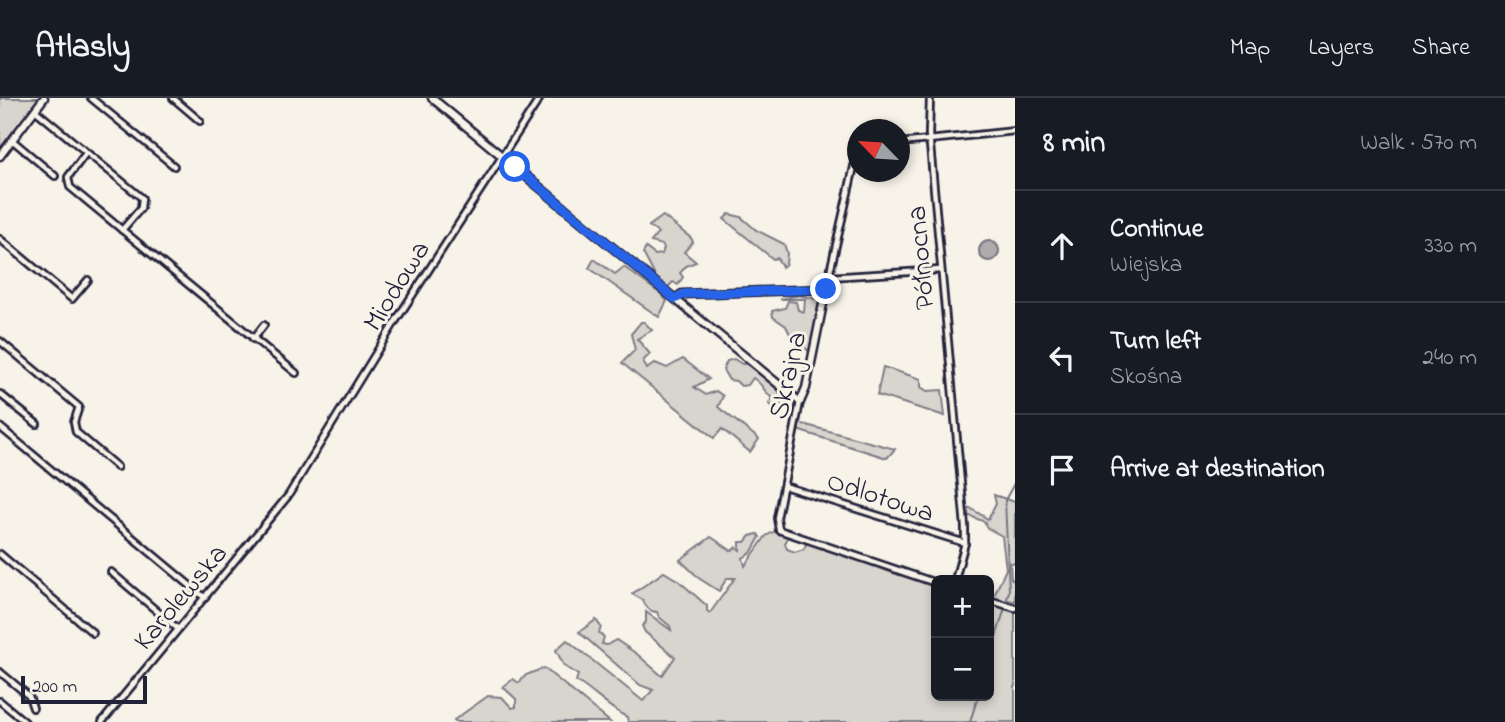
<!DOCTYPE html>
<html lang="en">
<head>
<meta charset="utf-8">
<style>
  :root { --surface:#171b24; --page:#20242c; --text:#f1f3f6; --muted:#9ea1a6; --line:#363941 }
  body { margin:0; font-family:"Indie Flower",sans-serif; background:var(--page); color:var(--text) }
  .controls { position:absolute; right:21px; bottom:21px; display:grid; overflow:hidden; border-radius:10px; box-shadow:0 4px 10px #0003 }
  .controls button { width:63px; height:63px; display:grid; place-items:center; padding:0; border:0; border-bottom:2px solid var(--line); background:var(--surface); color:var(--text); font:35px sans-serif }
  .compass { position:absolute; left:847px; top:21px; width:63px; height:63px; border-radius:50%; background:var(--surface); box-shadow:0 4px 10px #0003; rotate:295deg }
  .scale { position:absolute; left:21px; bottom:18px; width:126px; box-sizing:border-box; padding-left:7px; border:4px solid #22223b; border-top:0; font-size:19px; line-height:24px; white-space:nowrap; color:#22223b; -webkit-text-stroke:5px #f7f3e8; paint-order:stroke }
  .stop { position:absolute; width:21px; height:21px; margin:-16px; border:5px solid #2563eb; border-radius:50%; background:#fff }
  .stop.end { background:#2563eb; border-color:#fff; box-shadow:0 2px 7px #0008 }
  .list { margin:0; padding:0; list-style:none }
  h2 { display:flex; justify-content:space-between; align-items:center; height:91px; margin:0; padding:0 28px; font-size:30px }
  h2 small { font-size:23px; font-weight:400; color:var(--muted) }
  .list li { display:grid; grid-template-columns:46px 1fr auto; gap:21px; align-items:center; box-sizing:border-box; height:112px; padding:0 28px; border-top:2px solid var(--line) }
  .list b { display:block; font-size:26px; white-space:nowrap }
  .list p { margin:0; font-size:23px; white-space:nowrap; color:var(--muted) }
  .list em { font-size:23px; font-style:normal; color:var(--muted) }
  .icon { flex:none; width:38px; height:38px; fill:none; stroke:currentColor; stroke-width:2; stroke-linecap:round; stroke-linejoin:round }
  .map { position:relative; flex:none; width:1015px; height:624px; overflow:hidden }
  header { display:flex; align-items:center; gap:42px; box-sizing:border-box; height:98px; padding:0 35px; background:var(--surface); border-bottom:2px solid var(--line) }
  header strong { font-size:33px }
  nav { display:flex; gap:38px; margin-inline-start:auto; font-size:24px }
  main { display:flex }
  aside { flex:1; background:var(--surface) }
  .map>svg:first-child { display:block }
</style>
</head>
<body>
<header>
<strong>Atlasly</strong>
<nav><a>Map</a><a>Layers</a><a>Share</a></nav>
</header>
<main>
<div class="map">
<svg width="1015" height="624" viewBox="0 0 1015 624">
  <rect width="100%" height="100%" fill="#f7f3e8"/>
  <filter id="ink" filterUnits="userSpaceOnUse"><feTurbulence type="fractalNoise" baseFrequency=".0143" numOctaves="2"/><feDisplacementMap in="SourceGraphic" scale="14" xChannelSelector="R" yChannelSelector="G"/><feConvolveMatrix kernelMatrix="1 2 1 2 8 2 1 2 1" color-interpolation-filters="sRGB"/></filter>
  <g filter="url(#ink)">
    <g fill="#d8d5cf" stroke="#7d7c85" stroke-width="2">
      <path d="M0 0H41L0 54Z"/>
      <path d="M729 116 741 119 756 132 784 146 787 155 786 166 782 169 777 160 773 161 724 121Z"/>
      <path d="M663 118 691 140 693 144 684 154 696 164 686 168 680 175 683 179 678 187 673 184 667 190 656 180 643 155 646 150 655 157 662 156 664 150 662 147 651 144 658 135 649 128Z"/>
      <path d="M594 161 615 176 624 169 662 197 667 203 659 219 589 170Z"/>
      <path d="M799 197 820 202 810 254 792 240 786 228 773 219 772 213 785 210 788 203 796 204 798 212 804 214 805 201H780Z"/>
      <path d="M641 224H644L652 232 637 241 650 256 643 263 647 271 655 265 667 270 683 261 709 281 694 289 706 297 716 293 723 298 718 309 759 341 750 354 722 331 714 340 622 265 635 252 631 236Z"/>
      <path d="M734 261 742 266H747C762 277 790 291 779 313L769 306 772 300C764 294 762 285 753 280L748 287 741 288 736 283 729 282 723 272 727 263Z"/>
      <path d="M883 269 921 281V289L927 293 942 292 945 318 877 297Z"/>
      <path d="M799 325 895 351 887 360 797 332Z"/>
      <path d="M994 397 1015 404V465H1010L1011 480 1015 484V504L1009 502 1008 505 993 500 1006 471 1002 438 986 429 985 424 970 418 965 419V414L970 410 988 421 996 406Z"/>
      <path d="M775 433 789 438 785 445 787 451 795 454 804 451 806 446H812L936 487V598H989V504L1015 513V624H628L627 619C608 610 594 594 576 583L578 577 564 568 556 552 567 542 643 603 653 592 640 587 579 534 596 522 601 529 599 535 604 539 602 546 607 547 616 542 637 556 662 578 675 559 645 534 642 528 646 524V514L671 532 670 528 659 519 657 514C650 514 645 509 643 502L632 496 664 474 679 483 707 508V513L710 515 735 480H727L719 493 700 481 680 462 711 439 732 453 736 449 740 452V444H745L750 438 758 436 760 439 751 455 743 460 745 468 766 438Z"/>
      <path d="M544 570 610 624H457L454 622 488 598 502 599 512 610 516 609V601L503 589 513 581 519 585 526 577Z"/>
    </g>
    <circle fill="#aeabad" stroke="#76747f" stroke-width="2" cx="989" cy="153" r="10"/>
    <g fill="none" stroke-linecap="round" stroke-linejoin="round">
      <g stroke="#76747f" stroke-width="2">
        <path d="M1006 504 1009 493 1005 402 1015 384"/>
        <path d="M989 561 1005 510"/>
        <path d="M970 624 978 598"/>
      </g>
      <defs>
        <g id="minor">
          <path d="M91 0 174 68"/>
          <path d="M173 0 200 23"/>
          <path d="M930 0 929 36 965 429V445L955 482"/>
          <path d="M35 12 142 100 141 110 122 132"/>
          <path d="M12 42 55 78"/>
          <path d="M900 45 1015 33"/>
          <path d="M86 55 68 79 70 89 296 275"/>
          <path d="M0 141 72 201 88 182"/>
          <path d="M829 179 941 172"/>
          <path d="M826 191 858 51"/>
          <path d="M253 241 264 227"/>
          <path d="M0 243 79 309 74 324 76 334 117 369"/>
          <path d="M0 296 37 326"/>
          <path d="M800 304 777 420 779 432 936 485"/>
          <path d="M0 329 205 500"/>
          <path d="M784 388 965 445"/>
          <path d="M0 456 93 535"/>
          <path d="M111 474 178 531"/>
          <path d="M989 502 1015 510"/>
          <path d="M0 574 29 598 33 610"/>
          <path d="M0 603 25 624"/>
          <path d="M102 624 288 398 395 224 540 0"/>
        </g>
        <g id="tertiary">
          <path d="M432 0C554 102 677 202 800 304L806 290 826 191 682 196 675 201"/>
          <path d="M0 58 44 0"/>
        </g>
      </defs>
      <use href="#minor" stroke="#22223b" stroke-width="10"/>
      <use href="#tertiary" stroke="#22223b" stroke-width="11"/>
      <use href="#minor" stroke="#f7f3e8" stroke-width="4.5"/>
      <use href="#tertiary" stroke="#f7f3e8" stroke-width="6"/>
    </g>
  </g>
  <g fill="none" stroke-linecap="round" stroke-linejoin="round" filter="url(#ink)">
    <path stroke="#2563eb" stroke-width="9" d="M515 69 675 201 684 196 826 191"/>
  </g>
  <g text-anchor="middle" stroke-width="6" stroke-linejoin="round" paint-order="stroke">
    <g font-size="28" fill="#22223b" stroke="#f7f3e8">
      <text transform="translate(919 160) rotate(-95)" y="10">Północna</text>
      <text transform="translate(395 187) rotate(-58)" y="10">Miodowa</text>
      <text transform="translate(786 277) rotate(-77)" y="10">Skrajna</text>
      <text transform="translate(881 397) rotate(18)" y="10">Odlotowa</text>
      <text transform="translate(179 498) rotate(-50)" y="10">Karolewska</text>
    </g>
  </g>
</svg>
<div class="controls">
<button>+</button>
<button>−</button>
</div>
<svg class="compass" viewBox="-18 -18 36 36"><path d="M0-13l5 13h-10z" fill="#e53935"/><path d="M0 13l5-13h-10z" fill="#9ea1a6"/></svg>
<div class="scale">200 m</div>
<div class="stop" style="left:515px;top:69px"></div>
<div class="stop end" style="left:826px;top:191px"></div>
</div>
<aside>
<h2>8 min<small>Walk · 570 m</small></h2>
<ul class="list">
<li><svg class="icon" aria-label="ahead" viewBox="0 0 24 24"><path d="M12 20V5M6 11l6-6 6 6"/></svg><div><b>Continue</b><p>Wiejska</p></div><em>330 m</em></li>
<li><svg class="icon" aria-label="left" viewBox="0 0 24 24"><path d="M17 20v-9H6M10 6l-5 5 5 5"/></svg><div><b>Turn left</b><p>Skośna</p></div><em>240 m</em></li>
<li><svg class="icon" aria-label="arrive" viewBox="0 0 24 24"><path d="M6 21V4h12l-3 4 3 4H6"/></svg><div><b>Arrive at destination</b></div></li>
</ul>
</aside>
</main>
</body>
</html>
